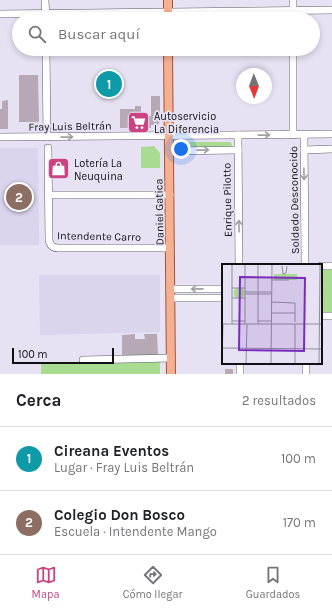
<!DOCTYPE html>
<html lang="es">
<head>
<meta charset="utf-8">
<style>
  :root { --surface:#fff; --page:#f2f2f2; --text:#202124; --muted:#757577; --line:#e0e0e0; --accent:#cb4482 }
  body { margin:0; font-family:Karla,sans-serif; background:var(--page); color:var(--text) }
  .compass { position:absolute; left:236px; top:68px; width:36px; height:36px; border-radius:50%; background:var(--surface); box-shadow:0 2px 6px #0003; rotate:179deg }
  .scale { position:absolute; left:12px; bottom:10px; width:102px; box-sizing:border-box; padding-left:4px; border:2px solid #121016; border-top:0; font-size:11px; line-height:14px; white-space:nowrap; color:#121016; -webkit-text-stroke:3px #e6e2f3; paint-order:stroke }
  .you { position:absolute; left:181px; top:149px; width:14px; height:14px; margin:-10px; border:3px solid #fff; border-radius:50%; background:#1a73e8; box-shadow:0 0 0 6px #1a73e833 }
  .badge { display:grid; place-items:center; width:26px; height:26px; border-radius:50%; background:var(--accent); color:#fff; font-size:13px; font-weight:700 }
  .pin { position:absolute; translate:-50% -50%; border:2px solid #fff; box-shadow:0 1px 4px #0006 }
  .list { margin:0; padding:0; list-style:none }
  h2 { display:flex; justify-content:space-between; align-items:center; height:52px; margin:0; padding:0 16px; font-size:17px }
  h2 small { font-size:13px; font-weight:400; color:var(--muted) }
  .list li { display:grid; grid-template-columns:26px 1fr auto; gap:12px; align-items:center; box-sizing:border-box; height:64px; padding:0 16px; border-top:1px solid var(--line) }
  .list b { display:block; font-size:15px; white-space:nowrap }
  .list p { margin:0; font-size:13px; white-space:nowrap; color:var(--muted) }
  .list em { font-size:13px; font-style:normal; color:var(--muted) }
  .icon { flex:none; width:22px; height:22px; fill:none; stroke:currentColor; stroke-width:2; stroke-linecap:round; stroke-linejoin:round }
  .map { position:relative; flex:none; width:332px; height:374px; overflow:hidden }
  .search { position:absolute; background:var(--surface); box-shadow:0 2px 6px #0003; left:12px; right:12px; top:12px; height:44px; display:flex; align-items:center; gap:10px; box-sizing:border-box; padding:0 14px; border-radius:22px; color:var(--muted); font-size:15px }
  .sheet { height:180px; background:var(--surface) }
  nav { display:flex; justify-content:space-around; align-items:center; box-sizing:border-box; height:56px; border-top:1px solid var(--line); background:var(--surface); font-size:11px; color:var(--muted) }
  nav a { display:grid; justify-items:center; gap:2px }
  nav .on { color:var(--accent) }
  .map>svg:first-child { display:block }
</style>
</head>
<body>
<div class="map">
<svg width="332" height="374" viewBox="0 0 332 374">
  <rect width="100%" height="100%" fill="#e6e2f3"/>
  <g fill="#dad4ec">
    <path d="M0 148H38L39 245H0Z"/>
    <path d="M160 275V332L40 335 39 275Z"/>
  </g>
  <g fill="#a9dc91">
    <path d="M181 142H230L232 144 231 147 180 148 179 145Z"/>
    <path d="M154 146 160 153V168H141V147Z"/>
    <path d="M332 269V313H321V270Z"/>
    <path d="M160 362V374H41V363Z"/>
  </g>
  <g fill="#b6a8b4">
    <path d="M98 74H120V93H114V96H106V93H99Z"/>
    <path d="M19 75H38L39 122H19Z"/>
    <path d="M151 96H160V121L158 125H151V128H120V109H135V106H141V116H151Z"/>
    <path d="M8 100V129H0V109H2V101Z"/>
    <path d="M135 334V339H145L144 334H157L158 355H122V335Z"/>
    <rect x="225" y="369" width="8" height="5"/>
  </g>
  <g fill="none" stroke-linecap="round" stroke-linejoin="round">
    <defs>
      <g id="minor">
        <path d="M45 0 46 19"/>
        <path d="M293 0V19"/>
        <path d="M0 14 332 10"/>
        <path d="M46 49 47 137"/>
        <path d="M293 49V135"/>
        <path d="M238 135 239 265"/>
        <path d="M304 135 305 265"/>
        <path d="M0 137 332 134"/>
        <path d="M48 148 49 240C50 246 53 248 59 248H170"/>
        <path d="M304 150 332 149"/>
        <path d="M169 151 238 150"/>
        <path d="M49 195H170"/>
        <path d="M321 266H332"/>
        <path d="M170 289H223"/>
        <path d="M171 298H223"/>
        <path d="M321 316H332"/>
        <path d="M83 360 171 358"/>
        <path d="M240 363V374"/>
        <path d="M306 363V374"/>
      </g>
      <g id="major">
        <path d="M168 0V19"/>
        <path d="M168 49 171 374"/>
      </g>
    </defs>
    <use href="#minor" stroke="#5e5b69" stroke-width="8"/>
    <use href="#major" stroke="#a25436" stroke-width="10"/>
    <use href="#minor" stroke="#fff" stroke-width="7"/>
    <use href="#major" stroke="#f5af91" stroke-width="8"/>
  </g>
  <defs><path id="oneway-shaft" d="M-6 0H5M1.5-3L5.5 0L1.5 3" fill="none" stroke-width="1.6" stroke-linecap="round" stroke-linejoin="round"/></defs>
  <g stroke="#a09fa2">
    <use href="#oneway-shaft" transform="translate(264 135) rotate(-1)"/>
    <use href="#oneway-shaft" transform="translate(67 137) rotate(-1)"/>
    <use href="#oneway-shaft" transform="translate(203 150) rotate(-1)"/>
    <use href="#oneway-shaft" transform="translate(304 174) rotate(89)"/>
    <use href="#oneway-shaft" transform="translate(239 226) rotate(-91)"/>
    <use href="#oneway-shaft" transform="translate(197 289) rotate(179)"/>
  </g>
  <defs>
    <symbol id="supermarket-square" viewBox="-11 -11 22 22"><rect x="-9" y="-9" width="18" height="18" rx="4" fill="#cb4482" stroke="#e6e2f3"/><path d="M-6-5.5h2.5l.6 2H6L4.5 2H-2.5L-4.4-4H-6ZM-1.5 3.2a1.3 1.3 0 1 0 .1 0ZM3 3.2a1.3 1.3 0 1 0 .1 0Z" fill="#fff"/></symbol>
    <symbol id="shop-square" viewBox="-11 -11 22 22"><rect x="-9" y="-9" width="18" height="18" rx="4" fill="#cb4482" stroke="#e6e2f3"/><path d="M-5-2.5h2.3a2.7 3.5 0 0 1 5.4 0H5L5.5 6h-11ZM-1.5-2.5h3a1.5 2.3 0 0 0-3 0Z" fill="#fff"/></symbol>
  </defs>
  <g fill-rule="evenodd">
    <use href="#supermarket-square" x="126" y="110" width="25" height="25"/>
    <use href="#shop-square" x="46" y="156" width="25" height="25"/>
  </g>
  <g text-anchor="middle" stroke-width="3.5" stroke-linejoin="round" paint-order="stroke">
    <g font-size="11" fill="#121016" stroke="#e6e2f3" text-anchor="start">
      <text x="154" y="120">Autoservicio<tspan x="154" dy="13">La Diferencia</tspan></text>
      <text x="74" y="167">Lotería La<tspan x="74" dy="13">Neuquina</tspan></text>
    </g>
    <g font-size="11" fill="#121016" stroke="#e6e2f3">
      <text transform="translate(70 126) rotate(-1)" y="4">Fray Luis Beltrán</text>
      <text transform="translate(227 200) rotate(-91)" y="4">Enrique Pilotto</text>
      <text transform="translate(294 200) rotate(-91)" y="4">Soldado Desconocido</text>
      <text transform="translate(159 212) rotate(-91)" y="4">Daniel Gatica</text>
      <text transform="translate(99 236) rotate(1)" y="4">Intendente Carro</text>
    </g>
  </g>
  <g transform="translate(222 264)">
    <rect width="100" height="100" fill="#e6e2f3"/>
    <path d="M52 10H75V16H52ZM11.5 29a5.5 5.5 0 1 1 11 0a5.5 5.5 0 1 1-11 0Z" fill="#a9dc91"/>
    <path fill="none" stroke="#918e9b" stroke-width="1" d="M60 2 61 10 64 9 65 2M50 16H67M10 24H23M23 28H49M23 30H49M10 34H23M49 38 73 39V58M49 49H73M10 57H23M36 57H49M0 60H100M10 60V0M23 60V0M36 60V0M0 84 100 85M0 100 1 60M24 100 25 60M49 100 50 0M73 100V60M97 100 98 0"/>
    <path fill="#7b2cbf" fill-opacity="0.15" stroke="#7b2cbf" stroke-width="2" d="M18 13 83 14 82 87 17 86Z"/>
    <rect width="100" height="100" fill="none" stroke="#121016" stroke-width="2"/>
  </g>
</svg>
<svg class="compass" viewBox="-18 -18 36 36"><path d="M0-13l5 13h-10z" fill="#e53935"/><path d="M0 13l5-13h-10z" fill="#757577"/></svg>
<div class="scale">100 m</div>
<div class="you"></div>
<div class="pin badge" style="left:109px;top:84px;background:#0f9aa8">1</div>
<div class="pin badge" style="left:19px;top:197px;background:#8d6e63">2</div>
<div class="search"><svg class="icon" aria-label="search" viewBox="0 0 24 24"><circle cx="10" cy="10" r="6"/><path d="M15 15l6 6"/></svg>Buscar aquí</div>
</div>
<section class="sheet">
<h2>Cerca<small>2 resultados</small></h2>
<ul class="list">
<li><span class="badge" style="background:#0f9aa8">1</span><div><b>Cireana Eventos</b><p>Lugar · Fray Luis Beltrán</p></div><em>100 m</em></li>
<li><span class="badge" style="background:#8d6e63">2</span><div><b>Colegio Don Bosco</b><p>Escuela · Intendente Mango</p></div><em>170 m</em></li>
</ul>
</section>
<nav>
<a class="on"><svg class="icon" aria-label="map" viewBox="0 0 24 24"><path d="M3 6l6-2 6 2 6-2v14l-6 2-6-2-6 2zM9 4v14M15 6v14"/></svg>Mapa</a>
<a><svg class="icon" aria-label="directions" viewBox="0 0 24 24"><path d="M12 3l9 9-9 9-9-9zM9 14v-3h6M13 9l2 2-2 2"/></svg>Cómo llegar</a>
<a><svg class="icon" aria-label="saved" viewBox="0 0 24 24"><path d="M7 4h10v16l-5-4-5 4z"/></svg>Guardados</a>
</nav>
</body>
</html>
